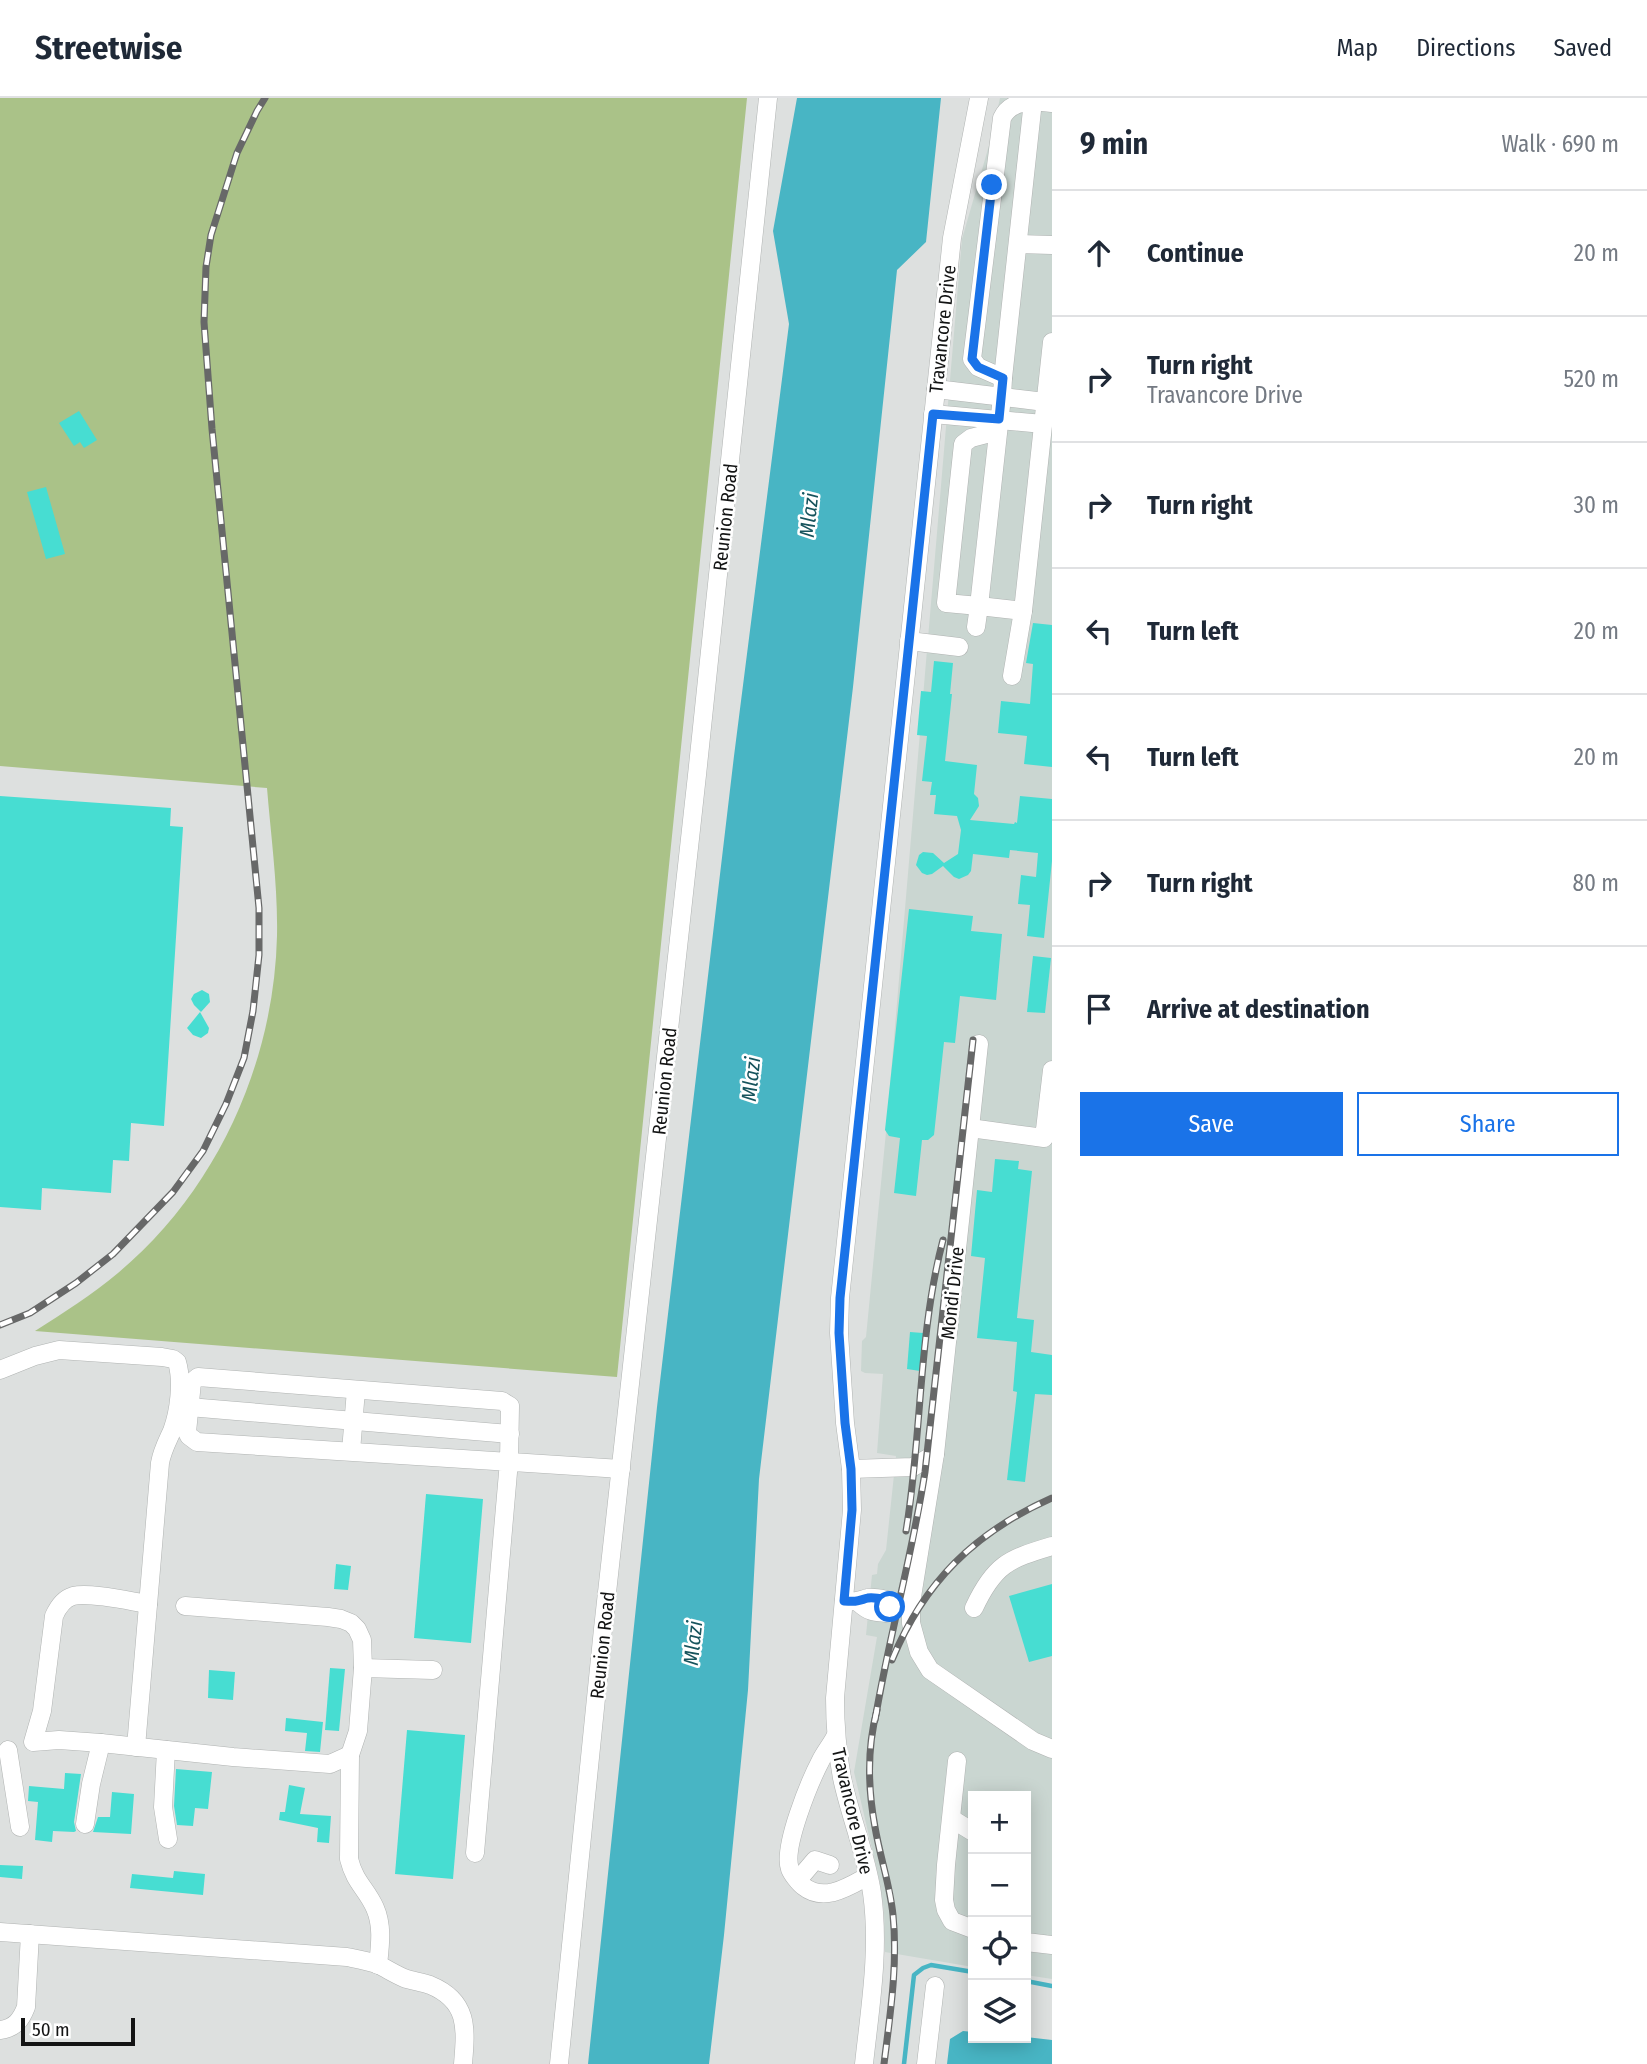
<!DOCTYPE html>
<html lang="en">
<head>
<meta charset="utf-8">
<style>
  :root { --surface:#fff; --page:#f2f2f3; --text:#1f2937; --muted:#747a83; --line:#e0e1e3; --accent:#1a73e8 }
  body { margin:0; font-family:"Fira Sans Condensed",sans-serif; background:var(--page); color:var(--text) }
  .controls { position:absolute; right:21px; bottom:21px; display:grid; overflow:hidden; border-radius:0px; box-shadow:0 4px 18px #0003 }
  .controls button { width:63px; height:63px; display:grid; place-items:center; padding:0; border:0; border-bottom:2px solid var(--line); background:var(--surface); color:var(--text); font:35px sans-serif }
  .scale { position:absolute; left:21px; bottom:18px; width:114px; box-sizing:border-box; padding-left:7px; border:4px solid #131414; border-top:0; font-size:19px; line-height:24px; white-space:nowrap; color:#131414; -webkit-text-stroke:5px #fff; paint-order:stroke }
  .stop { position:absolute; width:21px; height:21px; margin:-16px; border:5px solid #1a73e8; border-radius:50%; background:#fff }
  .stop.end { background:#1a73e8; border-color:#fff; box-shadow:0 2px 7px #0008 }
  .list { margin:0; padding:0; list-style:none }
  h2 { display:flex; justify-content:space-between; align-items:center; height:91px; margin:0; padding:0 28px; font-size:30px }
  h2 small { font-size:23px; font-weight:400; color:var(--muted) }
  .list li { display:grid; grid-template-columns:46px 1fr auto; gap:21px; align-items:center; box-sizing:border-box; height:126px; padding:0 28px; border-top:2px solid var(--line) }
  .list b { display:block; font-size:26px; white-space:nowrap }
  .list p { margin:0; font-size:23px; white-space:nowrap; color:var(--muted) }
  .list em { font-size:23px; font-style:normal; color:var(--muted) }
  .actions { display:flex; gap:14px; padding:21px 28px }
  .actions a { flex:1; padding:16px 0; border:2px solid var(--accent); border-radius:0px; text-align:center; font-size:24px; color:var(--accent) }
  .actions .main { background:var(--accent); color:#fff }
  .icon { flex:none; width:38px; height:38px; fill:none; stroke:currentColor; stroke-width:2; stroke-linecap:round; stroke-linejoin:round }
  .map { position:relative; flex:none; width:1052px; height:1966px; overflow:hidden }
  header { display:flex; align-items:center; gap:42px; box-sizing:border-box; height:98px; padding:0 35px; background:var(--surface); border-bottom:2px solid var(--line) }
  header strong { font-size:33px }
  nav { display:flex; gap:38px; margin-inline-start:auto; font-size:24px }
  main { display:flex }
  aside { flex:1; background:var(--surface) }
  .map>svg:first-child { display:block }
</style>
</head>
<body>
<header>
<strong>Streetwise</strong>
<nav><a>Map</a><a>Directions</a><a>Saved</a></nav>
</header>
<main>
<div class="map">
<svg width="1052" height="1966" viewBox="0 0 1052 1966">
  <rect width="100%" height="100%" fill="#dde0df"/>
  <path fill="#cad6d1" d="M1000 0H1052V1881L1026 1877V1698H973V1869L885 1854 884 1814 880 1785 854 1674 877 1539 866 1537 872 1477 877 1476 878 1466 886 1452 896 1358 877 1355 883 1276 865 1275 861 1273 862 1243 866 1239 886 1034 962 141 992 37Z"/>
  <path fill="#aac288" d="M0 0H747L617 1279 35 1233C63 1215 92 1197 118 1175 216 1093 274 966 277 838 278 789 271 739 267 690L0 668Z"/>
  <g fill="#48b5c4">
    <path d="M797 0H941L926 144 897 172 853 589 759 1381 748 1592 724 1837 709 1966H588L657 1309 734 658 789 226 773 133Z"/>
    <path d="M963 1933 973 1934V1940L1026 1939 1052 1942V1966H947L950 1941Z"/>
  </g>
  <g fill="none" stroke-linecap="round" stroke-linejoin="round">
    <g stroke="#48b5c4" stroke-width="4.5">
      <path d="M1026 1883 1052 1888"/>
      <path d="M904 1966 914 1877 923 1870 931 1867 973 1874"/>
    </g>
  </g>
  <g fill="#47ddd2">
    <path d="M79 313 97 342 84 350 80 344 74 348 59 325Z"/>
    <path d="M46 389 65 456 46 461 27 394Z"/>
    <path d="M1033 525 1052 527V669L1024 666 1027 638 998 635 1001 603 1030 606 1033 566 1026 565Z"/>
    <path d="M934 563 953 565 950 596H952L945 663 977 667 974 696 978 700 979 708 970 722 1014 726 1015 724 1017 725 1020 698 1052 701V763L1044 840 1027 838 1030 807 1018 806 1021 777 1036 779 1038 755 1010 752 1009 760 973 756 971 773 968 777 959 781 954 779 943 768 932 776 927 777 922 775 916 767 919 757 923 754 933 755 944 765 958 756 961 732 957 718 934 716 936 697H930L932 684 922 683 927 638 917 637 921 593 931 594Z"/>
    <path d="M0 698 171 710 170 728 183 729 164 1028 131 1025 129 1063 113 1062 111 1095 42 1090 41 1112 0 1109Z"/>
    <path d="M909 811 973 818 971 833 1002 836 996 902 960 898 955 945 944 944 934 1037 928 1042H922L916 1098 894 1095 900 1040 889 1038 885 1032Z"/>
    <path d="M1033 858 1051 860 1045 915 1027 914Z"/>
    <path d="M202 892 209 896 210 904 201 914 194 907 191 901 194 896Z"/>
    <path d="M200 914 209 930 208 935 201 940 193 937 187 930Z"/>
    <path d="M995 1061 1019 1063 1018 1071 1032 1073 1017 1220 1034 1222 1031 1254 1052 1257V1297L1035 1296 1025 1384 1007 1382 1017 1294 1013 1293 1017 1244 977 1240 985 1160 971 1158 977 1092 992 1094Z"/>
    <path d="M910 1234 923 1235 920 1273 907 1271Z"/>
    <path d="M426 1396 483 1401 471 1545 414 1540Z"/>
    <path d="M336 1466 351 1468 348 1492 334 1491Z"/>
    <path d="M1052 1486V1558L1029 1564 1009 1498Z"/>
    <path d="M330 1570 345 1571 339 1633 325 1632Z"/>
    <path d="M209 1572 235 1574 233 1602 208 1600Z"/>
    <path d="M286 1620 323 1624 320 1654 305 1653 307 1635 285 1633Z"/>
    <path d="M407 1632 465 1637 453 1781 395 1776Z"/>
    <path d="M176 1671 212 1674 208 1711 195 1710 193 1728 177 1727 174 1708Z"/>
    <path d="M65 1675 81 1676 74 1724 76 1733 74 1734 53 1733 52 1744 35 1742 38 1704 28 1703 29 1688 64 1691Z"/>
    <path d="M289 1687 305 1690 300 1716 331 1718 329 1745 317 1744 318 1730 279 1722 280 1714H285Z"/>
    <path d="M112 1694 134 1696 131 1736 93 1734 98 1719H110Z"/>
    <path d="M0 1767 23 1768 22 1781 0 1779Z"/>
    <path d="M174 1773 205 1776 203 1797 130 1790 132 1776 173 1780Z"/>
  </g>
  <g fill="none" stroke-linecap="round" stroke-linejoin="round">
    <defs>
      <g id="minor">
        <path d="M1018 146 1052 147"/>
        <path d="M1003 280 978 269 972 261 1002 20C1011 1 1034 3 1052 5"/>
        <path d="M936 291 1045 304"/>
        <path d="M933 316 1043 326"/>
        <path d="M998 333 971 340 963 346 946 505 979 508 1002 299 1003 280 1033 3"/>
        <path d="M976 529 979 508 1023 513 1052 244"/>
        <path d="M909 543 959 549"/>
        <path d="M1012 578 1023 513"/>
        <path d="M970 1030 1044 1040 1052 972"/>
        <path d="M0 1272 35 1258 59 1252 162 1259 173 1261 177 1264C183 1284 179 1314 172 1333 167 1344 162 1353 160 1365L136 1649"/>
        <path d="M189 1309 510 1336"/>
        <path d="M351 1353 356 1292"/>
        <path d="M935 1356 911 1505V1525L919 1554 930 1572 1033 1643 1052 1651"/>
        <path d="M851 1371 913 1369 935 1356 979 946"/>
        <path d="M844 1503C857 1504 857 1503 868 1500 874 1499 882 1501 887 1502L890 1509 886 1515C873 1514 869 1514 859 1505"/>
        <path d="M148 1506C129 1503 90 1494 73 1498 63 1501 58 1509 54 1518L42 1613 33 1644 59 1642 101 1645 233 1659 330 1666 350 1657"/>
        <path d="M185 1508 328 1519 341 1521 351 1525 357 1531 362 1542 363 1570 358 1633 350 1657 349 1761C355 1785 366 1790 375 1810 383 1828 380 1848 378 1867"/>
        <path d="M974 1510C994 1467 1008 1461 1052 1448"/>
        <path d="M363 1570 433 1572"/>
        <path d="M835 1639C831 1647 825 1654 821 1662 810 1683 782 1750 790 1771 792 1776 799 1785 803 1788 824 1805 848 1789 868 1778"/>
        <path d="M8 1652 20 1729"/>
        <path d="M166 1652 163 1709 168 1741"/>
        <path d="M957 1663 946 1767 944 1802 946 1812 952 1823 973 1831"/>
        <path d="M952 1721 973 1734"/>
        <path d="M85 1726 91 1686 101 1645"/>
        <path d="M475 1755 509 1363 510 1308 502 1303 198 1279 192 1284 187 1334 189 1338 197 1344 621 1371"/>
        <path d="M798 1782 815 1762 830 1767"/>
        <path d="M0 1834 347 1859C357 1861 369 1863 379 1867 387 1871 395 1876 404 1880 412 1883 422 1884 430 1887 469 1903 466 1931 463 1966"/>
        <path d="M1026 1844 1052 1847"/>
        <path d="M0 1932C15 1930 21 1922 26 1909L30 1836"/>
        <path d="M559 1966 603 1531 697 677 768 0"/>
        <path d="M864 1966C870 1909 880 1852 872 1795 866 1756 850 1718 842 1680 837 1653 835 1627 835 1600L852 1412 851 1371 845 1325 839 1235 840 1200 952 140 979 0"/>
        <path d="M926 1966 935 1888"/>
      </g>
    </defs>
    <use href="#minor" stroke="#b0b3b2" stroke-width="19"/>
    <use href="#minor" stroke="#fff" stroke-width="18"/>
    <defs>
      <g id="rail">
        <path d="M0 1227 30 1215 76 1185 113 1156 173 1094 203 1053 226 1006 244 960 253 913 259 857V810L212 331 204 224 206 169 211 137 237 55 257 13 265 0"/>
        <path d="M906 1433C922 1337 918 1237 943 1142"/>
        <path d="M892 1562C924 1484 975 1434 1052 1400"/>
        <path d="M877 1612C867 1650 868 1691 875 1729 880 1759 890 1787 893 1817 898 1867 890 1917 884 1966"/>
        <path d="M875 1622C889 1539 912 1458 925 1374L973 942"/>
      </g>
    </defs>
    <use href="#rail" stroke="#676868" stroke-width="7"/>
    <use href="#rail" stroke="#fff" stroke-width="4.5" stroke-dasharray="13" stroke-linecap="butt"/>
  </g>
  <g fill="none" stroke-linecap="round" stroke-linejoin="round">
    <path stroke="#1a73e8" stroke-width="9" d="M890 1509 887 1502C882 1501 874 1499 868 1500 857 1503 857 1504 844 1503L852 1412 851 1371 845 1325 839 1235 840 1200 933 316 999 321 1003 280 978 269 972 261 992 87"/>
  </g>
  <g text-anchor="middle" stroke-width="5" stroke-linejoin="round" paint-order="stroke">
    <g font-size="19" fill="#131414" stroke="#fff">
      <text transform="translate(942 231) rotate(-84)" y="7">Travancore Drive</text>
      <text transform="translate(725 419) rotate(-84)" y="7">Reunion Road</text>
      <text transform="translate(664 983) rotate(-84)" y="7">Reunion Road</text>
      <text transform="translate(952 1195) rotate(-84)" y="7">Mondi Drive</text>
      <text transform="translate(602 1547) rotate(-84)" y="7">Reunion Road</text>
      <text transform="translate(853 1713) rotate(77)" y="7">Travancore Drive</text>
    </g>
    <g font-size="21" font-style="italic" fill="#17545d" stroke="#fff">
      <text transform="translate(809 417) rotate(-84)" y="7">Mlazi</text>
      <text transform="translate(751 981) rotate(-84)" y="7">Mlazi</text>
      <text transform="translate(693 1545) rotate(-84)" y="7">Mlazi</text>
    </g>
  </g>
</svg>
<div class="controls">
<button>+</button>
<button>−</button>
<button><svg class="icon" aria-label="locate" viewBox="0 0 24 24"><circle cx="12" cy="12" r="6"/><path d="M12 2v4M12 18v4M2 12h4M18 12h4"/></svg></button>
<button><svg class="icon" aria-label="layers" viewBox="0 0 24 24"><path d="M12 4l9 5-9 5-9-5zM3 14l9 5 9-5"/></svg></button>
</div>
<div class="scale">50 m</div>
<div class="stop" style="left:890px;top:1509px"></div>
<div class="stop end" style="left:992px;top:87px"></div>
</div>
<aside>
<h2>9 min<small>Walk · 690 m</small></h2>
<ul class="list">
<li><svg class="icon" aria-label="ahead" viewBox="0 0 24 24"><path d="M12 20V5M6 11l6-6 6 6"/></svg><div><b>Continue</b></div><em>20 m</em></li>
<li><svg class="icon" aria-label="right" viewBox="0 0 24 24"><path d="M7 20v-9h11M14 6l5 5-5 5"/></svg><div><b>Turn right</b><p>Travancore Drive</p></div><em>520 m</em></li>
<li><svg class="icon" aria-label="right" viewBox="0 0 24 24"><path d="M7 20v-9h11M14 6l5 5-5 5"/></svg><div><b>Turn right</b></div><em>30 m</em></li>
<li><svg class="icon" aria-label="left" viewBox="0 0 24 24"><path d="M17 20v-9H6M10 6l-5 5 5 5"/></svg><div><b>Turn left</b></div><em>20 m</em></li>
<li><svg class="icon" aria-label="left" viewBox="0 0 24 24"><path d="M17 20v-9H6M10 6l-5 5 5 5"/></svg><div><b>Turn left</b></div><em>20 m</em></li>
<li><svg class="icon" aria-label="right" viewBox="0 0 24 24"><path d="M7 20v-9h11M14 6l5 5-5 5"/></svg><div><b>Turn right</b></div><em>80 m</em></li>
<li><svg class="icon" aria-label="arrive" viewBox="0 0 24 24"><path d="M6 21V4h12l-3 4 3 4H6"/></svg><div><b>Arrive at destination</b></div></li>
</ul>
<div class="actions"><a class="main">Save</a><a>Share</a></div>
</aside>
</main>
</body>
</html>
